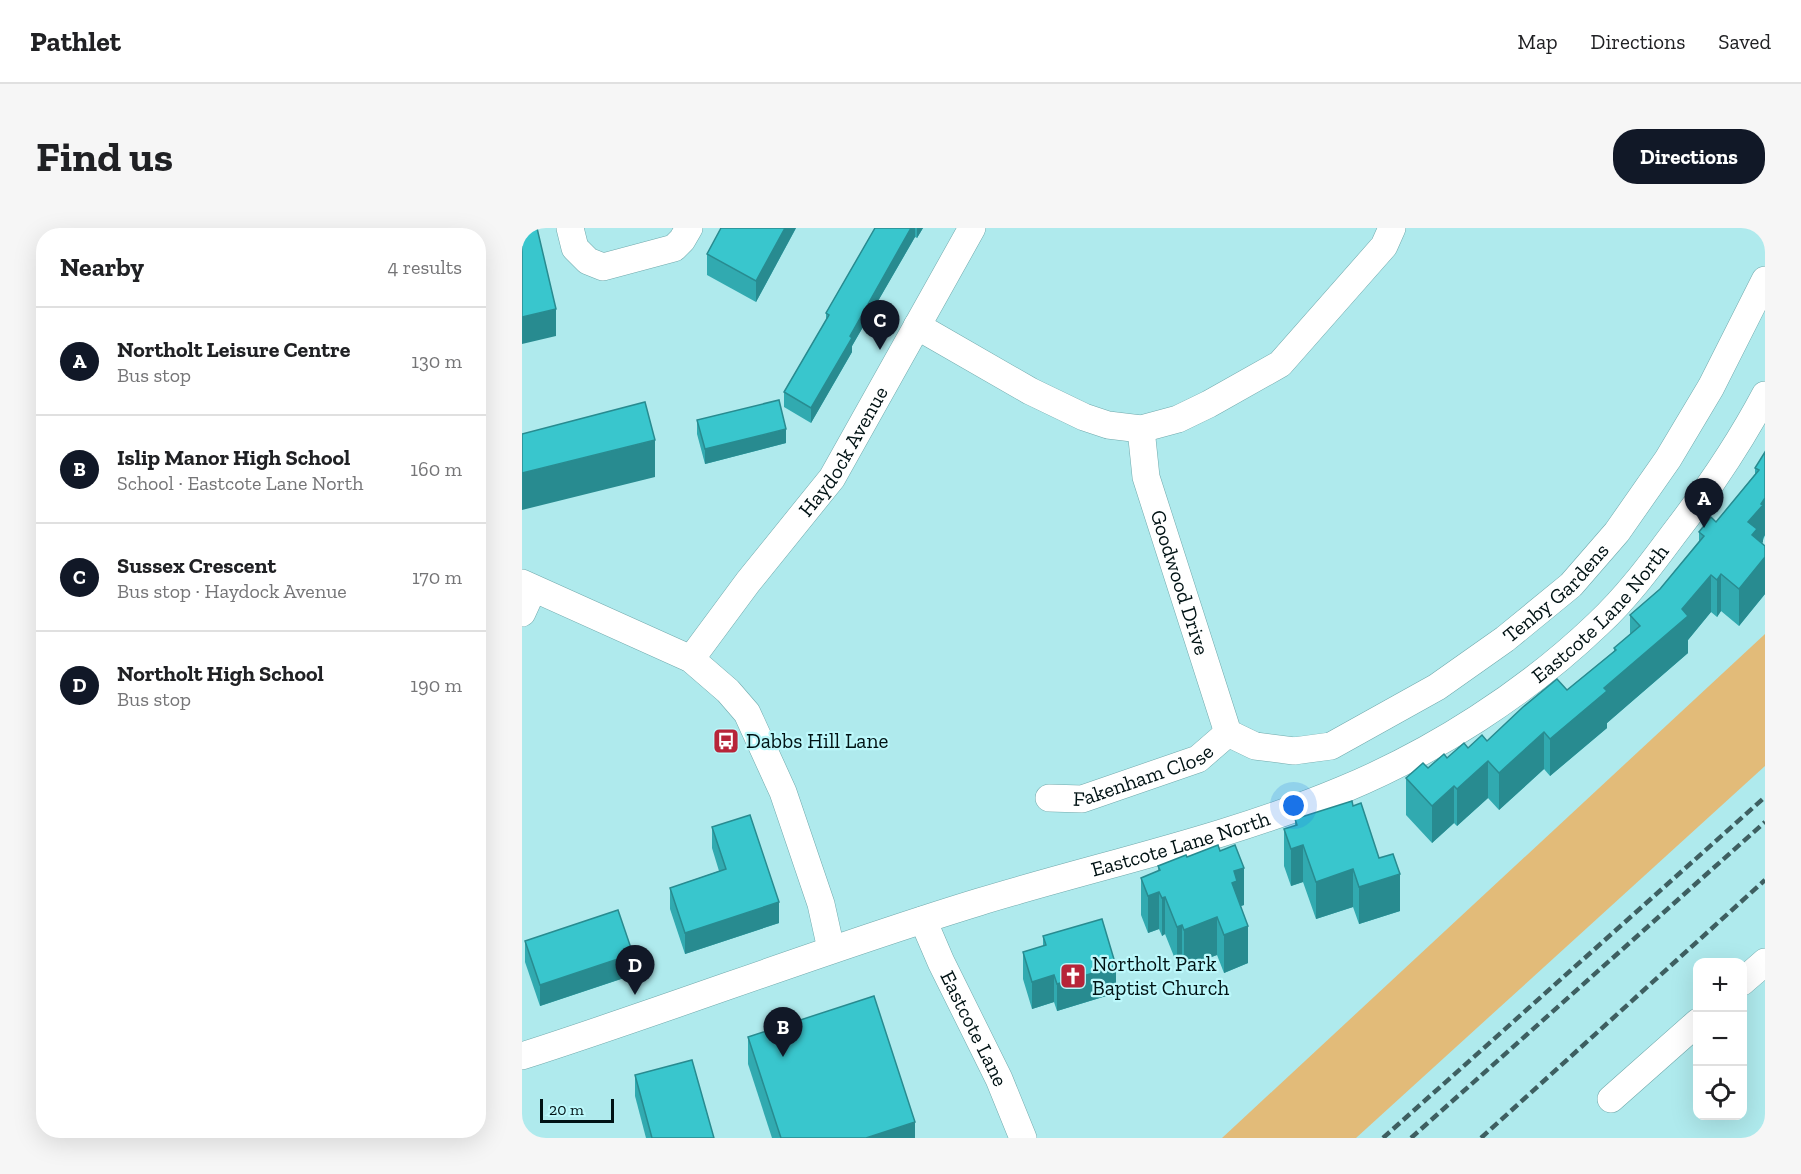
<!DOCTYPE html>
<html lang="en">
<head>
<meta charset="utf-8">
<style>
  :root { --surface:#fff; --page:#f6f6f6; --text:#202124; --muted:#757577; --line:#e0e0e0; --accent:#111827 }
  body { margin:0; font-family:"Zilla Slab",serif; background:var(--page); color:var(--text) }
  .controls { position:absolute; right:18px; bottom:18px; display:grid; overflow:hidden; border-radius:12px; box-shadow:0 6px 24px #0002 }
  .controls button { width:54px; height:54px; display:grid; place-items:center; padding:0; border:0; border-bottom:2px solid var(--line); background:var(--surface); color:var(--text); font:30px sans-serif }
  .scale { position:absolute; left:18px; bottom:15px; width:74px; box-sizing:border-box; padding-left:6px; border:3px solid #001214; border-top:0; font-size:16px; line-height:21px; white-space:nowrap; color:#001214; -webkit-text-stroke:4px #bcf8fb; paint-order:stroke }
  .you { position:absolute; left:772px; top:578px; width:21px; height:21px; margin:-15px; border:4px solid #fff; border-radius:50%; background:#1a73e8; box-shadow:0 0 0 9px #1a73e833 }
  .badge { display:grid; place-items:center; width:39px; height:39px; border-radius:50%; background:var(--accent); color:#fff; font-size:20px; font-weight:700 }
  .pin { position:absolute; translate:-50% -50px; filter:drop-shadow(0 2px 3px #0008) }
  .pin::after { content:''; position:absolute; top:32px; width:21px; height:18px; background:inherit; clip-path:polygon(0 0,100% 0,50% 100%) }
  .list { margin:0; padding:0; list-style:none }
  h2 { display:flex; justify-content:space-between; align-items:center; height:78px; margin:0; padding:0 24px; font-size:26px }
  h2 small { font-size:20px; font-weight:400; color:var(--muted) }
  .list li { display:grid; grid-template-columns:39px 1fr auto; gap:18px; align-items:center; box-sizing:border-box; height:108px; padding:0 24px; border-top:2px solid var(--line) }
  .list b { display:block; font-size:22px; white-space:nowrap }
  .list p { margin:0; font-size:20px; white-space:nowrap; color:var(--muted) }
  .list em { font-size:20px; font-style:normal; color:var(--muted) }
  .icon { flex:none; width:33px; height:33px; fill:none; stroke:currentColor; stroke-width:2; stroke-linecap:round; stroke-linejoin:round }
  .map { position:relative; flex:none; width:1243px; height:910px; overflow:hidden; border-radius:24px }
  header { display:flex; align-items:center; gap:36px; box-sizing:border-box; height:84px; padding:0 30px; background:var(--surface); border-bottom:2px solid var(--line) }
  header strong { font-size:28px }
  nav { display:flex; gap:33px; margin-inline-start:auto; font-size:21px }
  .intro { display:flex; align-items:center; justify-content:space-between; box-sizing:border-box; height:144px; padding:0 36px }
  h1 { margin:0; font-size:42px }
  .button { padding:15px 27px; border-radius:24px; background:var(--accent); color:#fff; font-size:21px; font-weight:700 }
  main { display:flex; gap:36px; padding:0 36px }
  aside { flex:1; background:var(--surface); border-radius:24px; box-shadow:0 6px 24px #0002 }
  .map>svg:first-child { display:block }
</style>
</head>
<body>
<header>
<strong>Pathlet</strong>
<nav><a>Map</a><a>Directions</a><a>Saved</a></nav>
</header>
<div class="intro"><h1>Find us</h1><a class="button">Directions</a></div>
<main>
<aside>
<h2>Nearby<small>4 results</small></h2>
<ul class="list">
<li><span class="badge">A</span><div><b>Northolt Leisure Centre</b><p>Bus stop</p></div><em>130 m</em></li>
<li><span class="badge">B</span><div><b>Islip Manor High School</b><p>School · Eastcote Lane North</p></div><em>160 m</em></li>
<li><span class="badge">C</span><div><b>Sussex Crescent</b><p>Bus stop · Haydock Avenue</p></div><em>170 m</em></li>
<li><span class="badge">D</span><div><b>Northolt High School</b><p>Bus stop</p></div><em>190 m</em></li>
</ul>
</aside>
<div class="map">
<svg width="1243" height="910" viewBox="0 0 1243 910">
  <rect width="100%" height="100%" fill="#afeaed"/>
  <path fill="#e2bb79" d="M1243 406V538L834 910H700Z"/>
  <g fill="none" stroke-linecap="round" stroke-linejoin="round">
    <defs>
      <g id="minor">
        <path d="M48 0 53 20 66 33 81 39 152 20 160 12 167 0"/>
        <path d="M395 98 508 163 562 189 586 197 619 201 656 191 687 176 758 136 862 18 870 0"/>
        <path id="s1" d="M619 201 624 249 706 505"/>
        <path d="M0 355 169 431 206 463 225 485 261 564 299 676 309 721"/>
        <path d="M0 385 11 361"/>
        <path id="s2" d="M169 431 226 354 310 250 450 0"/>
        <path id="s3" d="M706 505 733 518 772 523 809 518 915 459 983 411 1049 357 1095 304 1146 231 1189 159 1243 52"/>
        <path id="s4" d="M527 570 560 571 676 531 706 505"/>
        <path id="s5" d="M401 692 419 734 477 851 501 910"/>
        <path d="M1220 754 1243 734"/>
        <path id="s6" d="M0 828C153 779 303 721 457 674 578 637 703 611 820 562 912 524 1004 465 1076 396 1104 370 1128 338 1151 307 1185 263 1217 216 1243 167"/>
        <path d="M1089 871 1176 794"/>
      </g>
    </defs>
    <use href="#minor" stroke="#70a9ac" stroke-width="28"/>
    <use href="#minor" stroke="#fff" stroke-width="27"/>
    <g stroke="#3e5f61" stroke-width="4.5" stroke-dasharray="9 4.5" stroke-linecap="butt">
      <path d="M861 910 1243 569"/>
      <path d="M889 910 1243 594"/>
      <path d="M959 910 1243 652"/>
    </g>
  </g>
  <g fill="#31aab0">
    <path d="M274 0 234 74 185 47V26Z"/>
    <path d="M353 0H401L395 10 393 9 330 118V124L289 195 262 179V164L304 92V85Z"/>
    <path d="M175 192 264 215 183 236 175 206Z"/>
    <path d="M1243 224V307L1240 315 1243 318V366L1217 398 1199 383 1195 389 1189 384 1166 412V425L1085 495V500L1028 548 1022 541 977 582 966 570 935 598 932 595 910 615 884 587V550L946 520 965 513 1045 462 1092 423V420L1108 406V387L1138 361 1177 313V304L1194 294 1233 246V240Z"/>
    <path d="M773 591 857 630 878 683 837 696 831 679 794 691 781 654 769 658 762 638V601L773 598Z"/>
    <path d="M190 599 257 695 163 726 148 681V660L197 643 190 620Z"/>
    <path d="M665 629 722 677 719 678 726 735 702 745 695 727 662 739 660 734 655 736 643 706 640 708 637 701 626 705 619 687V650L636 643V638Z"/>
    <path d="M521 708 594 765 535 783 532 774 510 781 501 751V724L521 718Z"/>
    <path d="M3 713 111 747 18 778 3 734Z"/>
    <path d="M226 809 393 910H250L226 836Z"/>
    <path d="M113 847 192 910H124L113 868Z"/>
  </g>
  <g fill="#288b90">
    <path d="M263 0H274L234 74V53Z"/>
    <path d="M389 0H393V9L330 118V124L289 195V180L328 108Z"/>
    <path d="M395 0H401L395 10Z"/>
    <path d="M34 81V108L0 116V89Z"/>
    <path d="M264 201V215L183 236V221Z"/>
    <path d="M133 212V249L0 282V245Z"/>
    <path d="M1243 270V307L1241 310V314L1235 321 1226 294Z"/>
    <path d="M1243 329V366L1217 398V361Z"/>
    <path d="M1199 346V383L1195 389V352Z"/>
    <path d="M1189 347V384L1166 412V425L1085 495V500L1028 548V511L1082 460 1160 381Z"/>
    <path d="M1022 504V541L977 582V545Z"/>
    <path d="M966 533V570L935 598V561Z"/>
    <path d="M932 558V595L910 615V578Z"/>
    <path d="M781 617V654L769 658V621Z"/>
    <path d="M722 640V677L715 679 710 655 712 643Z"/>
    <path d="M831 641V679L794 691V654Z"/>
    <path d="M878 646V683L837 696V659Z"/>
    <path d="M637 664V701L626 705V668Z"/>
    <path d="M643 669V706L640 708V670Z"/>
    <path d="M257 674V695L163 726V705Z"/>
    <path d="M695 689V727L662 739V702Z"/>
    <path d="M660 697V734L655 736V699Z"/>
    <path d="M726 698V735L702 745V707Z"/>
    <path d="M111 726V747L18 778V757Z"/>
    <path d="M594 738V765L535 783V756Z"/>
    <path d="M532 747V774L510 781V754Z"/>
    <path d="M393 894V910H344Z"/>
  </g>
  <g fill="#39c6cd" stroke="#288b90" stroke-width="1.5">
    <path d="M0 0H15L34 81 0 89Z"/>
    <path d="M199 0H263L234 53 185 26Z"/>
    <path d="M353 0H389L328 108 330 110 289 180 262 164 307 87 304 85Z"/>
    <path d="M257 172 264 201 183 221 175 192Z"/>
    <path d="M123 174 133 212 0 245V206Z"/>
    <path d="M1243 224V270L1239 276 1241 277 1226 294 1235 301 1230 307 1243 318V329L1217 361 1199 346 1195 352 1189 347 1160 381 1166 388 1082 460 1085 463 1028 511 1022 504 977 545 966 533 935 561 932 558 910 578 884 550 901 535 906 540 922 526 925 530 942 515 946 520 960 507 965 513 1001 479 1035 451 1045 462 1094 422 1092 420 1118 398 1108 387 1138 361 1182 308 1177 304 1189 289 1194 294 1237 242 1233 240Z"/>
    <path d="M830 573 831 578 839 575 857 630 871 626 878 646 837 659 831 641 794 654 781 617 769 621 762 601 775 597 773 591Z"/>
    <path d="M228 587 257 674 163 705 148 660 204 641 190 599Z"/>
    <path d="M696 617 698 623 713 617 722 640 712 643 715 653 710 655 726 698 702 707 695 689 662 702 660 697 655 699 643 669 640 670 637 664 626 668 619 650 638 642 636 638 664 627 665 629Z"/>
    <path d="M96 682 111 726 18 757 3 713Z"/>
    <path d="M580 691 594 738 535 756 532 747 510 754 501 724 524 717 521 708Z"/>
    <path d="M352 768 393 894 344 910H259L226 809Z"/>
    <path d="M170 832 192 910H130L113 847Z"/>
  </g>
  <defs>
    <symbol id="bus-square" viewBox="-11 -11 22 22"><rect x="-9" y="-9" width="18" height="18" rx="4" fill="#b72539" stroke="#bcf8fb"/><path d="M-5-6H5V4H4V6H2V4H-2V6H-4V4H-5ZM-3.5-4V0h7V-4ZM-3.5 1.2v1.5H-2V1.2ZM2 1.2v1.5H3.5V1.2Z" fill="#fff"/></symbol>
    <symbol id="church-square" viewBox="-11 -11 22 22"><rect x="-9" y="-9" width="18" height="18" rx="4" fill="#b72539" stroke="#bcf8fb"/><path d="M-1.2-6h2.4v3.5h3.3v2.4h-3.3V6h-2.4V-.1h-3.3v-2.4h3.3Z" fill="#fff"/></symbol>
  </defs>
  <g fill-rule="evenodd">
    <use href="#bus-square" x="189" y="498" width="30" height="30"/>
    <use href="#church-square" x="536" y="733" width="30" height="30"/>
  </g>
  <g text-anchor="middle" stroke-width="4.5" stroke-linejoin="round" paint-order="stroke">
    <g font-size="21" fill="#001214" stroke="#bcf8fb">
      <text dy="7" stroke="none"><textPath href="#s2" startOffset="258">Haydock Avenue</textPath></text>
      <text dy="7" stroke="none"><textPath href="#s1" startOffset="159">Goodwood Drive</textPath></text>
      <text dy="7" stroke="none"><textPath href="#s3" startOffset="380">Tenby Gardens</textPath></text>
      <text dy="7" stroke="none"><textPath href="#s6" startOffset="1178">Eastcote Lane North</textPath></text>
      <text dy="7" stroke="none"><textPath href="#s4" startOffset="98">Fakenham Close</textPath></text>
      <text dy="7" stroke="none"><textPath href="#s6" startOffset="692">Eastcote Lane North</textPath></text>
      <text dy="7" stroke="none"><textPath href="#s5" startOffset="120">Eastcote Lane</textPath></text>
    </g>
    <g font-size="21" fill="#001214" stroke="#bcf8fb" text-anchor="start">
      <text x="224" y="520">Dabbs Hill Lane</text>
      <text x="570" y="743">Northolt Park<tspan x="570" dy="24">Baptist Church</tspan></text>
    </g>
  </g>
</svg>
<div class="controls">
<button>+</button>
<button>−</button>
<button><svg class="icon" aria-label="locate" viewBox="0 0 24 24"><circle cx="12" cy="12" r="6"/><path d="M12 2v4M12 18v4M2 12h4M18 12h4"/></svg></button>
</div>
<div class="scale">20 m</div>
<div class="you"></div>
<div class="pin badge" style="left:1182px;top:300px">A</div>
<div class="pin badge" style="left:261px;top:829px">B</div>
<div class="pin badge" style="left:358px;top:122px">C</div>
<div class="pin badge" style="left:113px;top:767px">D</div>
</div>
</main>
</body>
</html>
